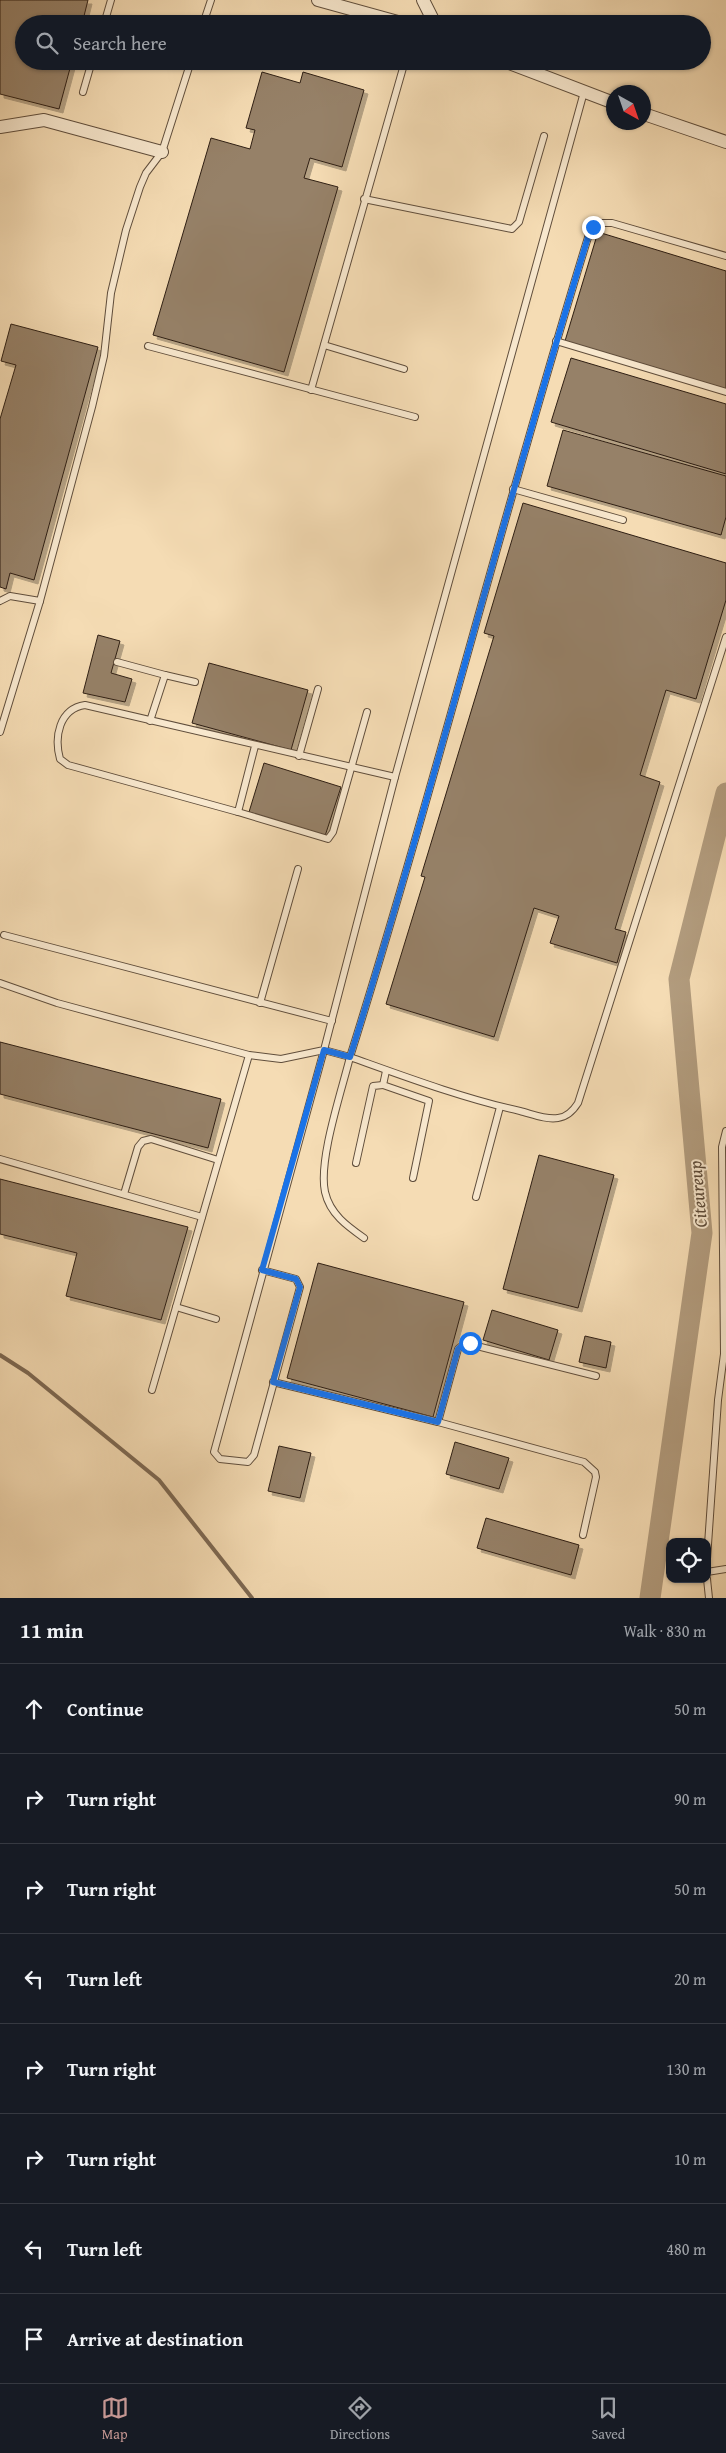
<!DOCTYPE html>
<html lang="en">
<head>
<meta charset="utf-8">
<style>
  :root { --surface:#171b24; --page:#20242c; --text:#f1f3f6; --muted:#9ea1a6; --line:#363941; --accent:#c59692 }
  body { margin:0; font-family:"Gentium Book Plus",serif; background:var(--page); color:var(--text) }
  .controls { position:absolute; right:15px; bottom:15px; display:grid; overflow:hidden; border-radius:10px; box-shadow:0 1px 4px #0004 }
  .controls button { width:45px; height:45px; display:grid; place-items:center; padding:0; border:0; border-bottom:1px solid var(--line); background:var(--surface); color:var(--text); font:25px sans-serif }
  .compass { position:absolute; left:606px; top:85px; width:45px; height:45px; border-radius:50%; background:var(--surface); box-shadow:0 1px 4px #0004; rotate:140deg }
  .stop { position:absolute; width:15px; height:15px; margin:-11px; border:4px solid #1a73e8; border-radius:50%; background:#fff }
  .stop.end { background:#1a73e8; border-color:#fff; box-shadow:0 1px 5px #0008 }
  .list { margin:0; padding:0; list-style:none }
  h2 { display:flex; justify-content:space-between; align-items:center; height:65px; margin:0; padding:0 20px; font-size:21px }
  h2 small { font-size:16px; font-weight:400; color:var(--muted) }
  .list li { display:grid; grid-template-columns:32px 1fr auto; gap:15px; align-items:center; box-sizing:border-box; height:90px; padding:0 20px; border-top:1px solid var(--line) }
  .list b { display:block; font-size:19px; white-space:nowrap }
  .list em { font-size:16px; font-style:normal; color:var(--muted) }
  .icon { flex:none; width:28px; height:28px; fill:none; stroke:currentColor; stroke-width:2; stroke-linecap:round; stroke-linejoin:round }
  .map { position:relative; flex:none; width:726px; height:1598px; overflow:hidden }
  .search { position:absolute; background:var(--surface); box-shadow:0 1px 4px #0004; left:15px; right:15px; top:15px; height:55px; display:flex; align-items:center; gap:12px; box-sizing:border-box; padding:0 18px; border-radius:28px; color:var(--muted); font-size:19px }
  .sheet { height:785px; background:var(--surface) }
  nav { display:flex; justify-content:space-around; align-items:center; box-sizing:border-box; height:70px; border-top:1px solid var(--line); background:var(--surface); font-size:14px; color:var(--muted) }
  nav a { display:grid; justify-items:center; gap:2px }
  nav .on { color:var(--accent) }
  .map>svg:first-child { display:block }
</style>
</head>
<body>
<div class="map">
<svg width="726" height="1598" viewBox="0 0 726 1598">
  <defs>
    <filter id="shadow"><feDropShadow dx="4" dy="4" stdDeviation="0" flood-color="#0004"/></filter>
  </defs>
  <rect width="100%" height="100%" fill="#f5dcb4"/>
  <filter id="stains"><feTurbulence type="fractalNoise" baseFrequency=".004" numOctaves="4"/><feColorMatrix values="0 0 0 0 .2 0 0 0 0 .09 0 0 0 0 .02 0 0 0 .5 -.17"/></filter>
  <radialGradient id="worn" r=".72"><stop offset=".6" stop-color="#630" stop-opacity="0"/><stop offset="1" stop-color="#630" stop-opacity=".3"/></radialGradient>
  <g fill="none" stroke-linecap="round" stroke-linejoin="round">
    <path stroke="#7e6a54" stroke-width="4" d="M0 1355 28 1373 159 1480 252 1598"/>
    <path stroke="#b29c7e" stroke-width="21" d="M650 1598 702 1233 679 979 726 793"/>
  </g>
  <g fill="#968167" stroke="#2f1f14" filter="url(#shadow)">
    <path d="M0 0H88L82 24H24V61H72L59 109 0 94Z"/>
    <path d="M262 72 300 83 303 72 364 90 342 167 310 158 304 178 338 187 284 372 153 335 211 138 250 149 255 130 246 128Z"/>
    <path d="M598 232 726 271V389L565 341Z"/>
    <path d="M11 324 98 347 34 580 10 573 6 589 0 587V419L16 365 1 361Z"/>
    <path d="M571 358 726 404V474L551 422Z"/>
    <path d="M563 430 726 476V517L721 535 547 486Z"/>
    <path d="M523 503 726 563V600L696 699 666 690 640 775 660 782 615 929 626 932 617 963 550 943 559 916 534 908 494 1037 386 1004 425 877 421 876 494 636 484 633Z"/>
    <path d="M98 635 120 641 111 673 132 679 125 702 83 693Z"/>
    <path d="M209 663 308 690 291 750 192 723Z"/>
    <path d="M264 763 341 787 325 836 249 812Z"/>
    <path d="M0 1042 221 1099 208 1148 0 1094Z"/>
    <path d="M539 1155 614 1175 578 1308 503 1289Z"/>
    <path d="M0 1179 188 1227 161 1320 66 1296 77 1253 0 1234Z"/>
    <path d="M318 1263 464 1302 433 1417 287 1378Z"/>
    <path d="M492 1310 558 1330 549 1360 483 1340Z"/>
    <path d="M585 1336 611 1342 606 1368 579 1362Z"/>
    <path d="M455 1442 509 1458 499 1489 446 1474Z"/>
    <path d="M279 1446 311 1453 300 1498 268 1491Z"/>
    <path d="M486 1518 579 1545 571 1575 477 1548Z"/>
  </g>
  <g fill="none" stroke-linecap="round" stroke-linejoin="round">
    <defs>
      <g id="service">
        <path d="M104 24 111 0"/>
        <path d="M203 24 211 0"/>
        <path d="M83 92 92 61"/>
        <path d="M364 199 512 229 519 222 544 136"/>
        <path d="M556 341 726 392"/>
        <path d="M324 345 404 369"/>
        <path d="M148 346 415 417"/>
        <path d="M311 390 405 61"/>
        <path d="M513 489 623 520"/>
        <path d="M0 601 10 596 40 601"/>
        <path d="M117 662 165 675"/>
        <path d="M150 721 165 675 195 682"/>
        <path d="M0 732 40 601 92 407 104 356 111 293 126 230 140 187 146 173 162 152 191 61"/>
        <path d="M255 746 238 812 68 765 60 759C54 737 59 709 85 705L395 777"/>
        <path d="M299 756 318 689"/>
        <path d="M238 812 328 839 333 832 367 712"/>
        <path d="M4 935 332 1021"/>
        <path d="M0 983 57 1003 249 1055 281 1059 324 1050 395 777 584 92"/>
        <path d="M260 1003 298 869"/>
        <path d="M386 1071 383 1085 429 1101 413 1178"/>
        <path d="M0 1159 202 1217"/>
        <path d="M356 1163 373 1086 383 1085"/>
        <path d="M124 1194 138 1147 143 1141 151 1139 218 1160"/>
        <path d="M476 1197 500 1107"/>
        <path d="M364 1238C347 1226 330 1214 325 1192 318 1160 342 1090 350 1057 406 1077 462 1098 520 1111 532 1114 546 1120 558 1118 567 1117 573 1111 578 1103L726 637"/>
        <path d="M262 1270 296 1279 300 1287 254 1455 248 1462 220 1459 214 1452 324 1050 350 1057C436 783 505 505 590 231L600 223H612L726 256"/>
        <path d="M176 1307 216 1319"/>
        <path d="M273 1382 438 1422 584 1462 595 1472 596 1477 583 1535"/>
        <path d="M152 1390 249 1055"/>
        <path d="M438 1422 458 1349 465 1343 596 1376"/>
        <path d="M707 1559 718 1400 724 1354 722 1147 726 1131"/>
        <path d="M707 1572 726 1569"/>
        <path d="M707 1579 709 1598"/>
      </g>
      <g id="minor">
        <path d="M318 0 405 24"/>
        <path d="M423 0 435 24"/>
        <path d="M504 61 614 103"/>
        <path d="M644 114 726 142"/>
        <path d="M0 127 44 120 162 152"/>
      </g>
    </defs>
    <use href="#service" stroke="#604e3c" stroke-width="8"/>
    <use href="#minor" stroke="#604e3c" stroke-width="14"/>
    <use href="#service" stroke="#f8e8ce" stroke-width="6"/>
    <use href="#minor" stroke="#f8e8ce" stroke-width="12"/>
  </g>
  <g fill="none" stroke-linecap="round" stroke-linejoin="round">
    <path stroke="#1a73e8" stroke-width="6" d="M470 1343H465L458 1349 438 1422 273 1382 300 1287 296 1279 262 1270 324 1050 350 1057C436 783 505 505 590 231L593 227"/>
  </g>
  <g text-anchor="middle" stroke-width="4" stroke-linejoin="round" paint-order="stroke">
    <g font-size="18" font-style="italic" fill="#5d4b39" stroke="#f8e8ce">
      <text transform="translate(698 1194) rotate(-95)" y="6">Citeureup</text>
    </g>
  </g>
  <rect width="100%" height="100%" filter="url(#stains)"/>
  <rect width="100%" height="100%" fill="url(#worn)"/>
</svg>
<div class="controls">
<button><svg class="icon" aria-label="locate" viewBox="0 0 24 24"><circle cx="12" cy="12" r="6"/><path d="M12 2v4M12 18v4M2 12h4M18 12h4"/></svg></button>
</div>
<svg class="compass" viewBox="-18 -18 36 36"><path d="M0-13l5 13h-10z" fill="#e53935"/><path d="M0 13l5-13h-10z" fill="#9ea1a6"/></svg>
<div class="stop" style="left:470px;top:1343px"></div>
<div class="stop end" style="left:593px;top:227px"></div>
<div class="search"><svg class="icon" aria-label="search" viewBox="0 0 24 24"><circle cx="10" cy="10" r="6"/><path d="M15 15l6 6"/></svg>Search here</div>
</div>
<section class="sheet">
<h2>11 min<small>Walk · 830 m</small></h2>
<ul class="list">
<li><svg class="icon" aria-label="ahead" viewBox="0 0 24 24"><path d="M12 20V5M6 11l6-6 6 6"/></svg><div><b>Continue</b></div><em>50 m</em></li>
<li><svg class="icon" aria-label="right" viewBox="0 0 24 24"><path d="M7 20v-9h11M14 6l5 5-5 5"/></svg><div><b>Turn right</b></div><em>90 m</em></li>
<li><svg class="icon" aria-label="right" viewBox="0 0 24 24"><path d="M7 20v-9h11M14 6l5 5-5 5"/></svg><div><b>Turn right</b></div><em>50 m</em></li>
<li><svg class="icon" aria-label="left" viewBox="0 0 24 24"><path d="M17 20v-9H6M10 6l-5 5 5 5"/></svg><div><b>Turn left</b></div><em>20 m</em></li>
<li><svg class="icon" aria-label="right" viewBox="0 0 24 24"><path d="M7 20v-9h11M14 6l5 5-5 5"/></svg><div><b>Turn right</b></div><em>130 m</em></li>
<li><svg class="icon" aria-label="right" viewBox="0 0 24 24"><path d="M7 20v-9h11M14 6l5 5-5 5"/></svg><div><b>Turn right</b></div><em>10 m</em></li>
<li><svg class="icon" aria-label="left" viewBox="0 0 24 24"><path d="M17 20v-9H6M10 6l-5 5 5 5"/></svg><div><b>Turn left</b></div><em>480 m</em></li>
<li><svg class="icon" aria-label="arrive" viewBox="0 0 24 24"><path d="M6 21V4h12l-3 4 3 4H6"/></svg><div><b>Arrive at destination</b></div></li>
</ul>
</section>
<nav>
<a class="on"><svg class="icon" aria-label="map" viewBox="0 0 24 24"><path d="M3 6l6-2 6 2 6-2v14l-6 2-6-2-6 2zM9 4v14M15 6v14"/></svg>Map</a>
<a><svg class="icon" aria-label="directions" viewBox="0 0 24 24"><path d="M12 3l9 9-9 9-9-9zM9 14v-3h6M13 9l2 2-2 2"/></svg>Directions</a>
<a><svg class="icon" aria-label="saved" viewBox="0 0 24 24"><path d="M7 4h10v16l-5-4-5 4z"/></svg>Saved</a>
</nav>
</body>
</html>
